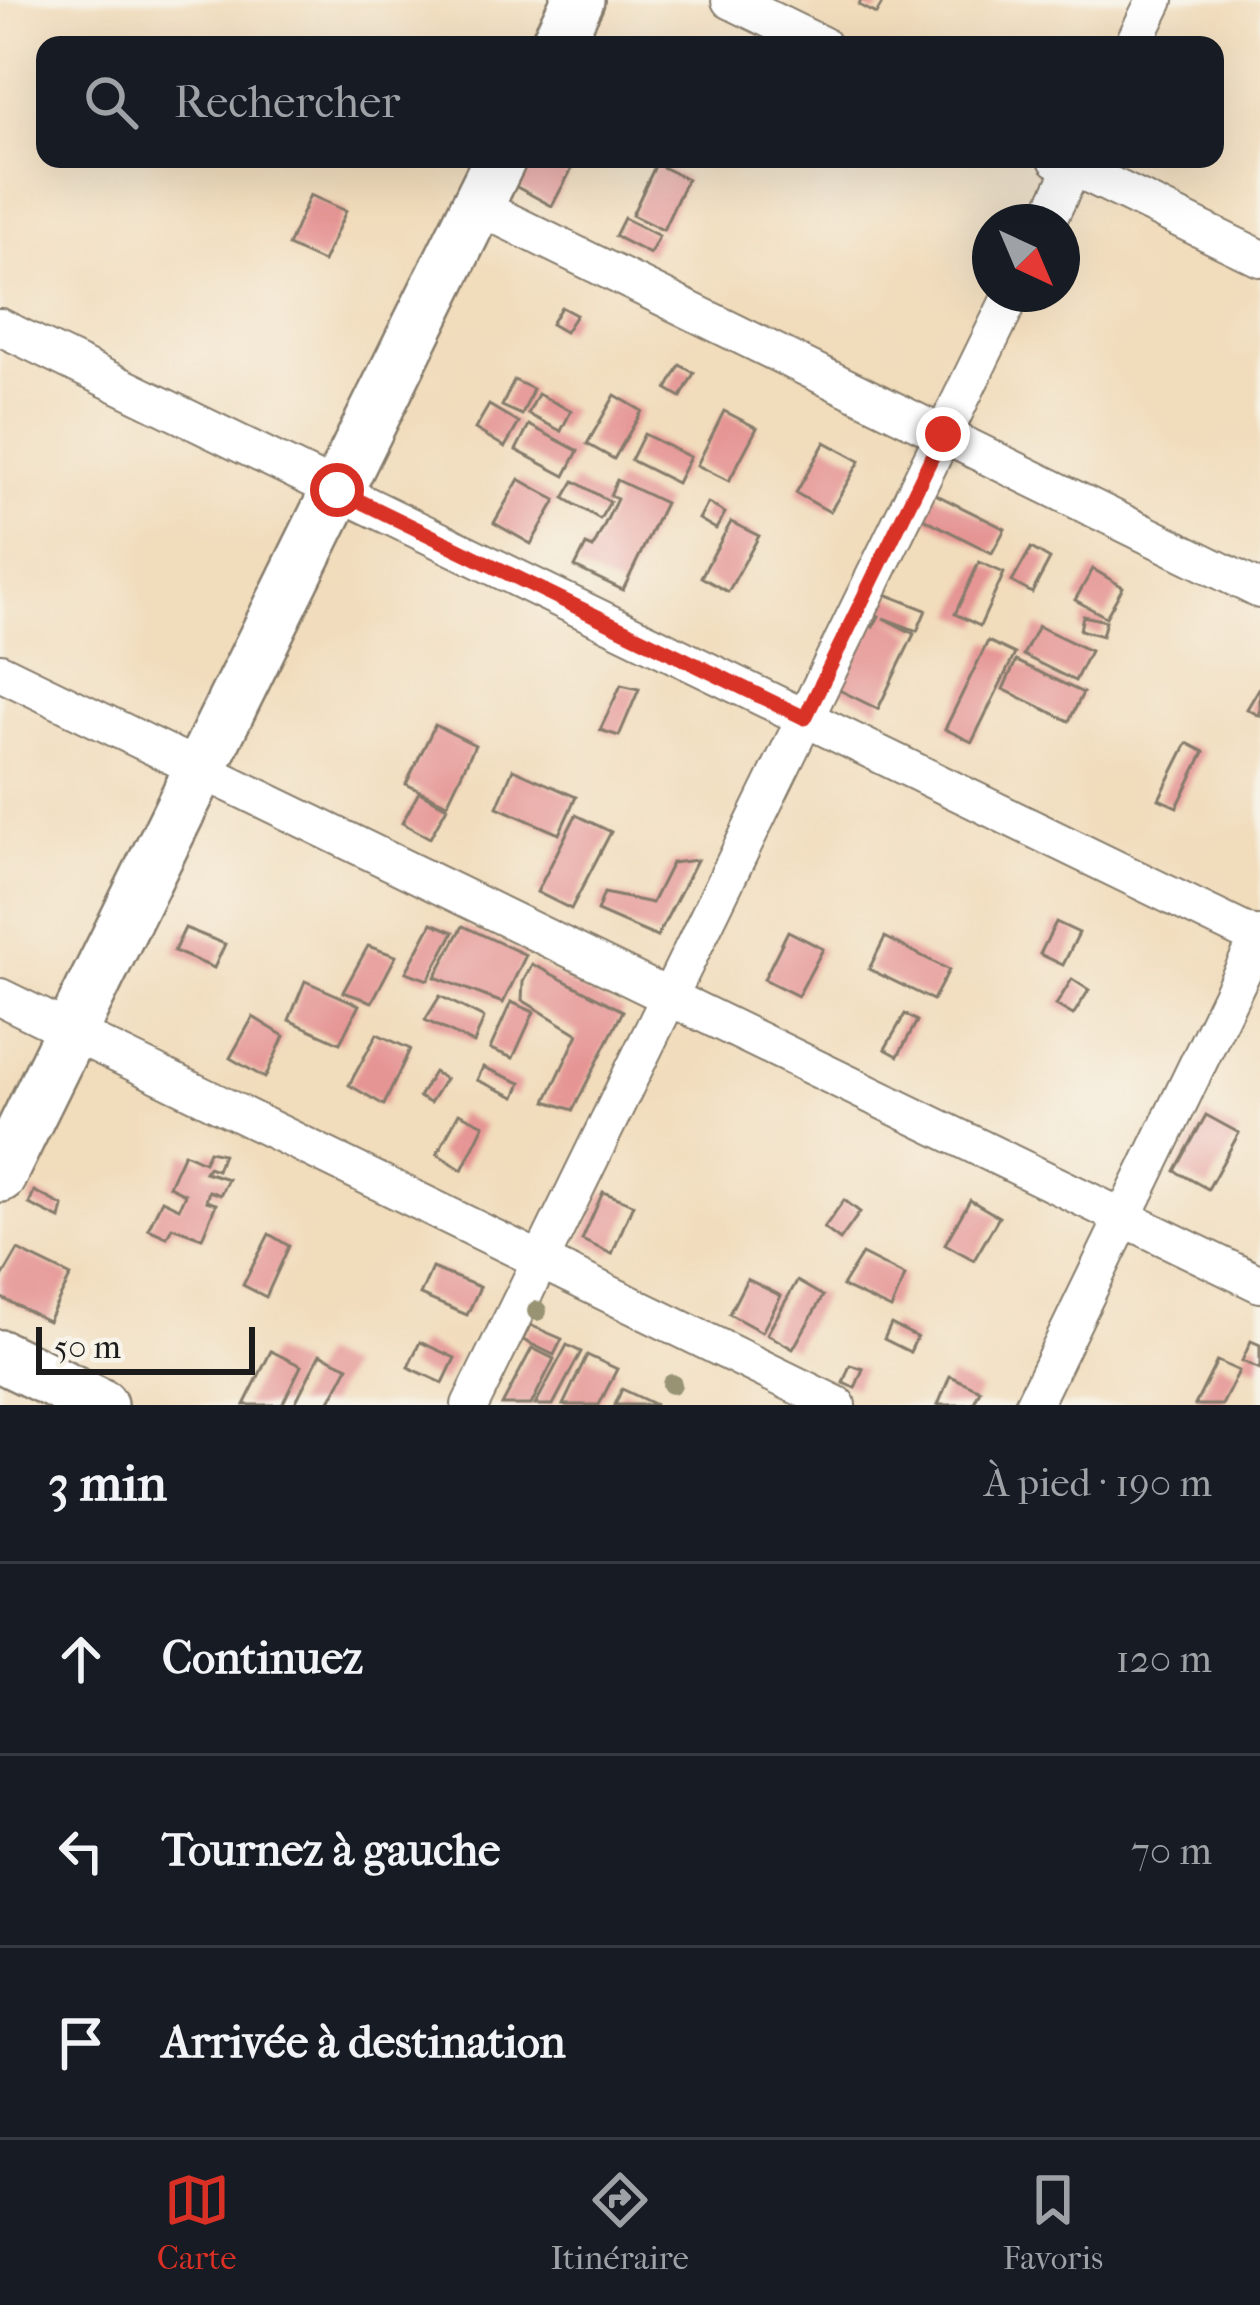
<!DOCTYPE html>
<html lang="fr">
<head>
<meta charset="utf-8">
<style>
  :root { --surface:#171b24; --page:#20242c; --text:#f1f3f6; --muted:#9ea1a6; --line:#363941; --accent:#d93025 }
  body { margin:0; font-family:"IM FELL French Canon",serif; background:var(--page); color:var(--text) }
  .compass { position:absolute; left:972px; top:204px; width:108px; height:108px; border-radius:50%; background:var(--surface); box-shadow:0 12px 48px #0002; rotate:136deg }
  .scale { position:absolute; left:36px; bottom:30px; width:219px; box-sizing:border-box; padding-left:12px; border:6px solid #1c1c1c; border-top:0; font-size:33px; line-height:42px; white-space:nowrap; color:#1c1c1c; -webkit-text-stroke:9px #f7f3e8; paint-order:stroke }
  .stop { position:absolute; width:36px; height:36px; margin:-27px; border:9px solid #d93025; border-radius:50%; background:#fff }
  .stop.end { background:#d93025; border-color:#fff; box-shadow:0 3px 12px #0008 }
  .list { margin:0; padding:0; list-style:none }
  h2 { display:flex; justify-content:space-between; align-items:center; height:156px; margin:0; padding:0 48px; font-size:51px }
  h2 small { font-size:39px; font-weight:400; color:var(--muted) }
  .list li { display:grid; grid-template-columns:78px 1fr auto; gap:36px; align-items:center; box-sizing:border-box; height:192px; padding:0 48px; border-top:3px solid var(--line) }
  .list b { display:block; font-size:45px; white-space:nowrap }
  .list em { font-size:39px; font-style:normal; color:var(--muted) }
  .icon { flex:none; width:66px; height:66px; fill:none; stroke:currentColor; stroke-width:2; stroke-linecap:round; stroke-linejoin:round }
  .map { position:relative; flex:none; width:1260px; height:1405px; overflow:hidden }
  .search { position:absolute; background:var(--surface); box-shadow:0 12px 48px #0002; left:36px; right:36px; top:36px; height:132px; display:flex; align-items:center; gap:30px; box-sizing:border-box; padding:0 42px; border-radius:24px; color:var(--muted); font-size:45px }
  .sheet { height:732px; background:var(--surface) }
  nav { display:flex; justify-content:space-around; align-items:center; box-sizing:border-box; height:168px; border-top:3px solid var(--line); background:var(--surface); font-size:33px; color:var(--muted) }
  nav a { display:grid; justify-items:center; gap:6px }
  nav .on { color:var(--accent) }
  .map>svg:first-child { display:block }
</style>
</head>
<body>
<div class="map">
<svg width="1260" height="1405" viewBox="0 0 1260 1405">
  <rect width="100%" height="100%" fill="#f7f3e8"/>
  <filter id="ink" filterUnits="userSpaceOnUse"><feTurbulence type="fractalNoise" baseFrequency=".00833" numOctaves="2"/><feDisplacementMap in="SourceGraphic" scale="24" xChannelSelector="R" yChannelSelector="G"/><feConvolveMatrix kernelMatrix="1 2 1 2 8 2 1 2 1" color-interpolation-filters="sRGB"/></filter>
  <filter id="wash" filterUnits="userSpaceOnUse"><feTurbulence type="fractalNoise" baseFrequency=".004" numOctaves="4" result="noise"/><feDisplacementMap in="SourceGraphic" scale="48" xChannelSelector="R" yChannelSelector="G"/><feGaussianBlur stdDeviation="2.7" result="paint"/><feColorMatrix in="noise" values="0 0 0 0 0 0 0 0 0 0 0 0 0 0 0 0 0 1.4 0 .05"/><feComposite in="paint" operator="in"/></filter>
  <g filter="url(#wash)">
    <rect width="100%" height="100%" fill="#f1dcbb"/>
    <g id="blocks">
      <g fill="#e59594">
        <path d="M861 0H884L876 14 859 5Z"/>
        <path d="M527 159H577L552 206 513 185Z"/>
        <path d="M656 164 687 179 663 230 632 215Z"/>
        <path d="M310 195 346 211 323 262 288 246Z"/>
        <path d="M624 218 659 236 650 254 615 236Z"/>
        <path d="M561 307 576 315 565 332 551 324Z"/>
        <path d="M680 365 694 373 681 397 667 389Z"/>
        <path d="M514 380 533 389 522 415 502 406Z"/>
        <path d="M538 394 571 411 561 431 528 414Z"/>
        <path d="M615 395 642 411 614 459 587 444Z"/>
        <path d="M489 405 519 423 505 447 475 429Z"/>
        <path d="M724 411 757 428 729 481 697 465Z"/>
        <path d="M529 425 578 451 565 476 516 450Z"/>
        <path d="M644 434 690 457 677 483 631 460Z"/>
        <path d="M825 442 860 461 830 512 796 493Z"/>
        <path d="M519 479 556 500 531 544 494 523Z"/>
        <path d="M617 480 665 503 623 590 575 567 586 545 593 548 617 499 610 495Z"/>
        <path d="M574 481 610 502 600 519 564 498Z"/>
        <path d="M929 491 1005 529 992 553 917 515Z"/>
        <path d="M708 503 725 513 716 529 699 519Z"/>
        <path d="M731 522 759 536 728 592 701 577Z"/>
        <path d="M1031 548 1050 559 1032 593 1012 582Z"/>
        <path d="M979 562 1004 573 980 626 955 614Z"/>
        <path d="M1093 569 1123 587 1106 617 1075 600Z"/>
        <path d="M880 592 926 610 917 631 883 618 914 634 878 709 831 686 870 625 873 627 879 616 872 613Z"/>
        <path d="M1083 616 1106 621 1102 636 1080 630Z"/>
        <path d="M1038 626 1090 651 1075 681 1023 655Z"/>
        <path d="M988 641 1015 654 972 742 945 729Z"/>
        <path d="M1016 661 1083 693 1069 721 1003 689Z"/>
        <path d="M621 685 639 689 619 736 600 730Z"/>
        <path d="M1260 687V716L1247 709Z"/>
        <path d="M435 725 475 745 447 804 406 784Z"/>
        <path d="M1187 743 1204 752 1177 807 1159 799Z"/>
        <path d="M513 769 576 797 559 834 497 807Z"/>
        <path d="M419 792 447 807 430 838 402 823Z"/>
        <path d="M576 815 611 832 571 909 537 892Z"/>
        <path d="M697 860 657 937 597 911 604 893 652 903 672 863Z"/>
        <path d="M1056 922 1079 933 1063 965 1040 954Z"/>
        <path d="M432 923 454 932 428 980 406 972Z"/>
        <path d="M463 926 526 955 503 1003 435 977Z"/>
        <path d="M185 928 225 944 214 968 174 951Z"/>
        <path d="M788 931 823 949 798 996 764 979Z"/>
        <path d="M885 937 949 970 933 1000 869 969Z"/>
        <path d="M368 946 396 956 372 1002 343 992Z"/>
        <path d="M532 964 623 1011 573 1110 546 1101 578 1034 522 1000 523 982Z"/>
        <path d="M1072 979 1089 990 1073 1015 1056 1005Z"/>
        <path d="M305 981 359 1005 340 1043 289 1020Z"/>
        <path d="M440 996 484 1018 474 1043 425 1020Z"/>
        <path d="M511 1002 534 1012 513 1058 490 1049Z"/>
        <path d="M905 1014 917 1021 898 1056 885 1049Z"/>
        <path d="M253 1017 284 1036 265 1078 230 1058Z"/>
        <path d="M377 1034 410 1049 384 1105 349 1085Z"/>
        <path d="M483 1067 521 1083 515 1097 477 1080Z"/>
        <path d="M434 1072 445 1079 430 1103 419 1097Z"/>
        <path d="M459 1113 484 1125 462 1170 437 1154Z"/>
        <path d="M1206 1115 1239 1133 1208 1189 1175 1171Z"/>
        <path d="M209 1151 223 1154 217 1170 208 1167 205 1172 228 1179 220 1195 209 1191 206 1201 216 1204 202 1238 172 1227 167 1237 148 1229 162 1200 179 1208 185 1194 169 1186 184 1153 204 1162Z"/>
        <path d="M34 1191 63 1206 60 1219 29 1204Z"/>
        <path d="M603 1192 633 1204 612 1254 582 1240Z"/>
        <path d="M844 1200 860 1212 840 1240 824 1228Z"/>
        <path d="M970 1200 999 1217 974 1260 945 1244Z"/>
        <path d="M269 1234 289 1246 266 1297 243 1285Z"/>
        <path d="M18 1250 71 1276 48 1321 0 1297V1281Z"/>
        <path d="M862 1254 905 1276 891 1309 842 1286Z"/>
        <path d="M432 1268 480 1287 467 1315 420 1295Z"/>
        <path d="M747 1279 781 1296 762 1332 729 1314Z"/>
        <path d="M797 1281 823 1296 793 1349 767 1334Z"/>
        <path d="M891 1324 917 1337 910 1352 884 1339Z"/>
        <path d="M530 1325 562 1339 554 1355 523 1340Z"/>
        <path d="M1251 1341 1260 1345V1369L1242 1361Z"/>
        <path d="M420 1342 455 1358 443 1383 408 1367Z"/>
        <path d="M567 1345 581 1352 553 1405H535Z"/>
        <path d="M532 1348 554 1359 531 1405H502Z"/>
        <path d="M271 1351 301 1366 282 1405H244Z"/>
        <path d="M320 1354 348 1367 328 1405H294Z"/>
        <path d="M587 1355 617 1369 599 1405H563Z"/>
        <path d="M1217 1361 1239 1371 1222 1405H1195Z"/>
        <path d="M850 1365 863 1369 855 1388 843 1383Z"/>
        <path d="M950 1376 980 1390 973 1405H938Z"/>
        <path d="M622 1389 656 1405H615Z"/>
      </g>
    </g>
  </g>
  <g filter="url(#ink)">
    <use href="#blocks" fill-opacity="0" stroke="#867c6c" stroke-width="3"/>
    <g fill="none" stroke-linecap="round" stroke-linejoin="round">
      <defs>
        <g id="street">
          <path d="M730 0 822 45"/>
          <path d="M1133 45 1155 0"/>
          <path d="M1057 159 1260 258"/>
          <path d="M477 206 1260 590"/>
          <path d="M1047 222 1077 159"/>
          <path d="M0 327 1260 939"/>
          <path d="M0 672 1260 1284"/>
          <path d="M0 997 837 1405"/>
          <path d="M470 1405 1012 294"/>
          <path d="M1033 1405 1260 935"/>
        </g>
        <g id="secondary">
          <path d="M556 45 578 0"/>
          <path d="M0 1176 500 159"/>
          <path d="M0 1356 101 1405"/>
        </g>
      </defs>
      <use href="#street" stroke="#867c6c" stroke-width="40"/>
      <use href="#secondary" stroke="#867c6c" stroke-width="56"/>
      <use href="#street" stroke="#fff" stroke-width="36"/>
      <use href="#secondary" stroke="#fff" stroke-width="51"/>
    </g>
    <g fill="#979373">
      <circle cx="537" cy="1311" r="10"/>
      <circle cx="672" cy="1384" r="10"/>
    </g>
  </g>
  <g fill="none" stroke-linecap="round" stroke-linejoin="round" filter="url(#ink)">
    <path stroke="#d93025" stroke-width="15" d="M337 490 805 718 943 434"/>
  </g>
</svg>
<svg class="compass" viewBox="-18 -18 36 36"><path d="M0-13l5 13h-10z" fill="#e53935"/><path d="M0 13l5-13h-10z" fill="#9ea1a6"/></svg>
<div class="scale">50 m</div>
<div class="stop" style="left:337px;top:490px"></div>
<div class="stop end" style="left:943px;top:434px"></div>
<div class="search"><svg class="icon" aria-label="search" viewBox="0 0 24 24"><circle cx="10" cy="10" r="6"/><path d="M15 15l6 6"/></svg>Rechercher</div>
</div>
<section class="sheet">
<h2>3 min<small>À pied · 190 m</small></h2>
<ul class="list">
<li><svg class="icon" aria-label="ahead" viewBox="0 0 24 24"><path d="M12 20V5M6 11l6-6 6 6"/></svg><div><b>Continuez</b></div><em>120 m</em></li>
<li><svg class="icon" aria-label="left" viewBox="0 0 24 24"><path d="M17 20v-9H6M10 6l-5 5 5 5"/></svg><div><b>Tournez à gauche</b></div><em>70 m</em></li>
<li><svg class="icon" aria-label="arrive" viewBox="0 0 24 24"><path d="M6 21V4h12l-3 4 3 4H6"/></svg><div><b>Arrivée à destination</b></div></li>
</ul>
</section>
<nav>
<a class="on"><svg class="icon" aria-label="map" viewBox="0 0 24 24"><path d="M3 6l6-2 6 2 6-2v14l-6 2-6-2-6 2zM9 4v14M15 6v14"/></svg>Carte</a>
<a><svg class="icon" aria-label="directions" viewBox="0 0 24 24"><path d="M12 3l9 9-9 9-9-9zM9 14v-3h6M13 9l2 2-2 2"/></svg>Itinéraire</a>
<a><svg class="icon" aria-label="saved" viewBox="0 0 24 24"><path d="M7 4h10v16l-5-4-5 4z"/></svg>Favoris</a>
</nav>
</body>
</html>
